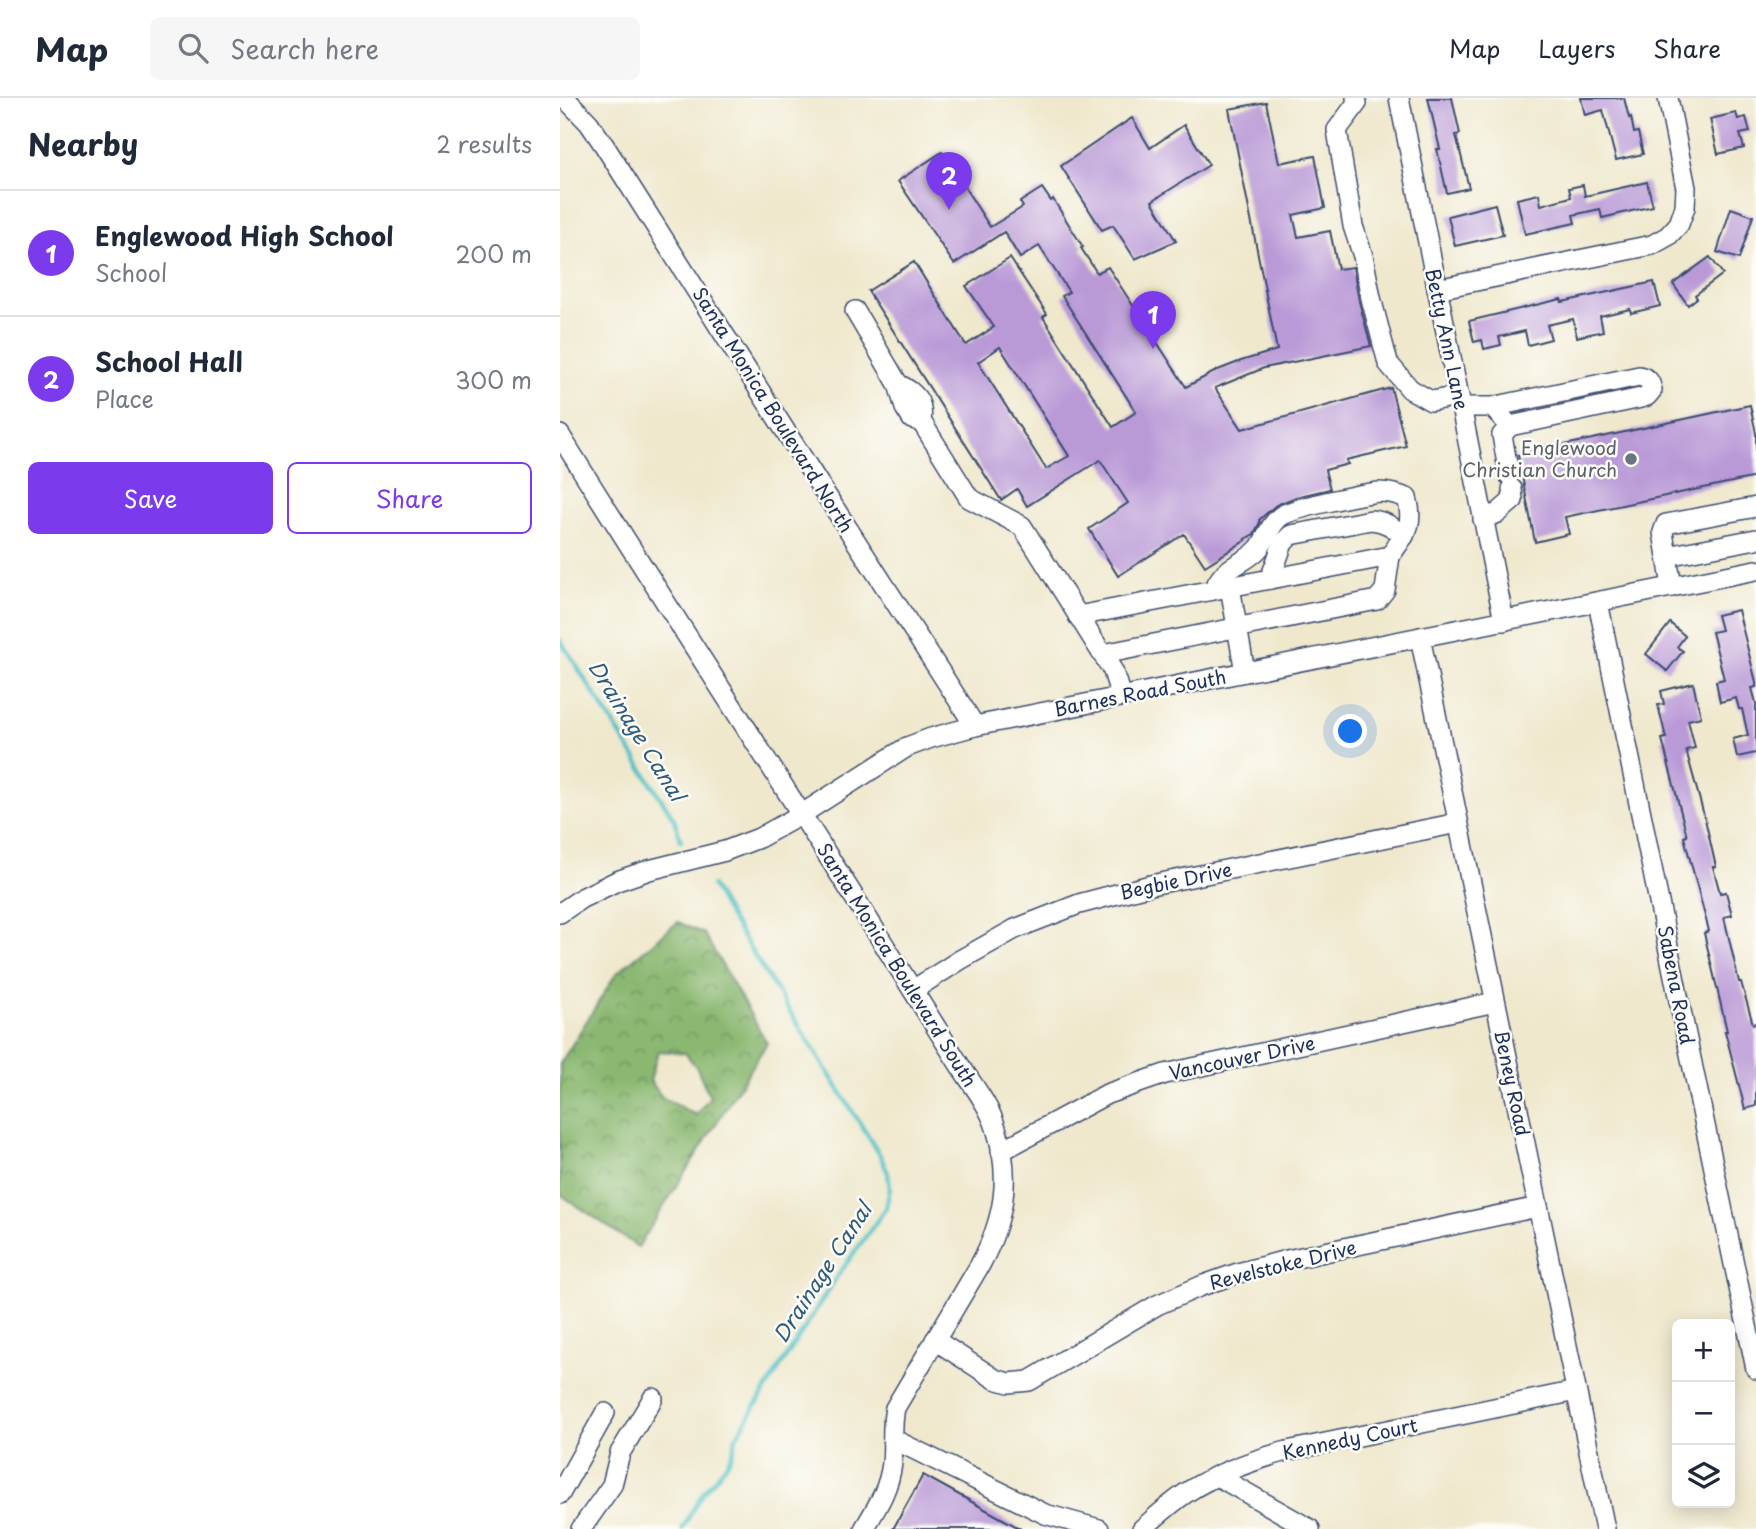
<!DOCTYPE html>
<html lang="en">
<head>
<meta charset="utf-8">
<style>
  :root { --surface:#fff; --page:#f6f6f7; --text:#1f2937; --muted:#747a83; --line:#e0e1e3; --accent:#7c3aed }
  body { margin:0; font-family:"Playpen Sans",sans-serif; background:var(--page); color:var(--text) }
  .controls { position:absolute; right:21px; bottom:21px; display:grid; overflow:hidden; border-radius:10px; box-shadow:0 4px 18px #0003 }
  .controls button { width:63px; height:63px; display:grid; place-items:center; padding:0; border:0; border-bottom:2px solid var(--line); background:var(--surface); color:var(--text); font:35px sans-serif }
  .you { position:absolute; left:791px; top:634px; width:24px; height:24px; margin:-18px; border:5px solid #fff; border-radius:50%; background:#1a73e8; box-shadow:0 0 0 10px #1a73e833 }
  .badge { display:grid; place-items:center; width:46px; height:46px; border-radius:50%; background:var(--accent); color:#fff; font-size:23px; font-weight:700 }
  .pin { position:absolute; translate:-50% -58px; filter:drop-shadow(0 2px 4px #0008) }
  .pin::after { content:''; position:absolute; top:37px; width:24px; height:21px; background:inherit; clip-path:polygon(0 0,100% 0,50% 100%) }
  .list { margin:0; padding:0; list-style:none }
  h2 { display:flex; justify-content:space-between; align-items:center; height:91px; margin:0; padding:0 28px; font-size:30px }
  h2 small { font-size:23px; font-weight:400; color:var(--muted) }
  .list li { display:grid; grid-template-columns:46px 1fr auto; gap:21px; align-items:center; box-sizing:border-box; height:126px; padding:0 28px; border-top:2px solid var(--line) }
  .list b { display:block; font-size:26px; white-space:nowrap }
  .list p { margin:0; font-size:23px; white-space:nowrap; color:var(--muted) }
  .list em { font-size:23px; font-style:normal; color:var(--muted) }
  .actions { display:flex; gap:14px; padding:21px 28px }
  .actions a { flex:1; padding:16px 0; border:2px solid var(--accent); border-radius:10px; text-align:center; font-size:24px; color:var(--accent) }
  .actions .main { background:var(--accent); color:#fff }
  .icon { flex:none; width:38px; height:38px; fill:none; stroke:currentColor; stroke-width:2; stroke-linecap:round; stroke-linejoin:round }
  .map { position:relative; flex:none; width:1196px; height:1431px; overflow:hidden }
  header { display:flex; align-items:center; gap:42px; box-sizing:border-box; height:98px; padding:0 35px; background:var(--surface); border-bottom:2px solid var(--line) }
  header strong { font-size:33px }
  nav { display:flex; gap:38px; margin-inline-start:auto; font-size:24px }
  .search { width:490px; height:63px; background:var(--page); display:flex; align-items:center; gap:18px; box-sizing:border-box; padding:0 24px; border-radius:10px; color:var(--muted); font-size:26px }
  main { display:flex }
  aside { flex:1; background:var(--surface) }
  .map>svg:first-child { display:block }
</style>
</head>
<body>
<header>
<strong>Map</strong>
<div class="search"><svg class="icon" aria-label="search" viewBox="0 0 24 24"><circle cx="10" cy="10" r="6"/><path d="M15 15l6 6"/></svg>Search here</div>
<nav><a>Map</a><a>Layers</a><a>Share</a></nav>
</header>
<main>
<aside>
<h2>Nearby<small>2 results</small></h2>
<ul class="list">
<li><span class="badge">1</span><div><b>Englewood High School</b><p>School</p></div><em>200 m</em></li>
<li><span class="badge">2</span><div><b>School Hall</b><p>Place</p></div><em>300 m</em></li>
</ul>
<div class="actions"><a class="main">Save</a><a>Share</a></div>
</aside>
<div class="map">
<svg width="1196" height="1431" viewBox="0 0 1196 1431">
  <defs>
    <pattern id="forest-crowns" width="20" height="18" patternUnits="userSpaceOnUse" patternTransform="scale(1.75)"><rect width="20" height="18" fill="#8ab871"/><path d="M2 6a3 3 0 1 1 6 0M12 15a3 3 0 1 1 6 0" fill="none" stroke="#709660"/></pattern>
  </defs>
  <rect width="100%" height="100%" fill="#fdfcf7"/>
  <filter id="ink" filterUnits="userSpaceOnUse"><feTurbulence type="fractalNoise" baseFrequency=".0143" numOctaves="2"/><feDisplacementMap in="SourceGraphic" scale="14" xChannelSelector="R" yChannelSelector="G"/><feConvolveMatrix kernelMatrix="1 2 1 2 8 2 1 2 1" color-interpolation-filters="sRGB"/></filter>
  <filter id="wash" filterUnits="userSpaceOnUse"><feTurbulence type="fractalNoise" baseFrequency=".00686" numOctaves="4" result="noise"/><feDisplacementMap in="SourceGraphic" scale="28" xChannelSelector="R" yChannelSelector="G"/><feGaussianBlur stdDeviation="1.57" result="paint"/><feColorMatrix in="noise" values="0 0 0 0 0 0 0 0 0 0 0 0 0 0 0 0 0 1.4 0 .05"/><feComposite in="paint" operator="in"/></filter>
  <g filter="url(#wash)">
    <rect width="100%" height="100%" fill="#efe8cd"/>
    <path fill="url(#forest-crowns)" stroke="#527468" stroke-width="2" fill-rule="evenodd" d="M118 824 144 836 207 945 78 1149 0 1096V966L56 876ZM98 953 125 955 137 970 150 999 136 1017 103 1000 90 983Z"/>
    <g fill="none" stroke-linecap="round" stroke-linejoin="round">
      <g stroke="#53c1c7" stroke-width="4.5">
        <path d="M0 542 114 721 121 743"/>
        <path d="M122 1431C130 1418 136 1404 145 1392 159 1375 174 1363 176 1339L276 1180 326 1110 330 1090 328 1075 320 1057 165 811 152 788"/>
      </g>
    </g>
    <g id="blocks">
      <g fill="#b99ad7" fill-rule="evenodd">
        <path d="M868 0H892L900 36 896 37 909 90 887 95 877 51H880Z"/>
        <path d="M1021 0H1064L1069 20 1071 19 1074 35 1078 34 1083 56 1056 62 1043 12 1025 17Z"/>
        <path d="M706 4 719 65 755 58 765 110 733 117 738 139 770 133 778 171 793 169 799 203 811 248 704 270 655 290 682 331 831 290 846 348 786 362 788 366 765 372 770 391 736 399 716 407 699 422 700 424 694 436 685 441 686 442 645 468 624 436 558 478 529 431 568 405 540 362 467 408 457 391 441 402 308 193 354 164 406 247 434 229 406 188 450 160 487 216 483 219 553 329 576 314 502 198 509 194 479 148 460 160 444 134 394 166 338 83 382 54 430 129 463 109 460 104 482 90 491 103 493 101 523 149 521 150 537 175 548 169 626 289 658 272 681 263 717 252 669 11ZM440 249 509 358 486 371 418 264Z"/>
        <path d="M1176 15 1178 21 1186 19 1190 34 1180 36 1184 50 1158 56 1150 21Z"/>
        <path d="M572 20 590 50 624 27 649 67 592 103 616 143 575 161 553 127 542 132 501 68Z"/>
        <path d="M1087 84 1093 108 1042 120 1040 111 1013 117 1015 125 965 136 957 101 979 96 981 107 1011 99 1009 90 1023 87 1025 98Z"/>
        <path d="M935 106 943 137 895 148 888 118Z"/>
        <path d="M1171 110 1193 118 1179 161 1157 154Z"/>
        <path d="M1150 159 1163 176 1135 197 1137 200 1128 207 1113 186Z"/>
        <path d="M1094 184 1100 208 1071 215 1070 211 1040 218 1043 233 1017 239 1013 221 987 227 991 241 968 247 965 233 939 239 941 247 924 251 922 242 914 244 909 223 1001 201 1002 204Z"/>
        <path d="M1190 307 1196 335V379L1005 419 1009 436 975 444 958 357Z"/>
        <path d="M1178 512 1196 584V589L1192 590 1196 605V655L1177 659 1173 641 1188 637 1182 611H1179L1176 600 1160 604 1156 583 1164 581 1152 534 1161 532 1157 517Z"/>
        <path d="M1110 525 1125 538 1117 549 1123 553 1107 573 1086 556Z"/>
        <path d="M1133 585 1141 619 1128 622 1135 650 1126 652 1145 721 1156 769H1153L1160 795 1166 794 1172 817 1164 819 1179 884H1181L1193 926 1196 925V1008L1185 1011 1165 933H1167L1144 835 1149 833 1124 739 1127 738 1102 641 1106 640 1098 607 1104 606 1101 593Z"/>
        <path d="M363 1377 461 1431H333Z"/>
      </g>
    </g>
  </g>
  <g filter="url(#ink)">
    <use href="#blocks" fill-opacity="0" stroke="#3b4b6f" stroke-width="2"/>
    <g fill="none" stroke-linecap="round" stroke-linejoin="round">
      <defs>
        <g id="minor">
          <path d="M5 0 29 25 44 47 259 386 415 628"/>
          <path d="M796 0 797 5 777 32 793 128 803 158 811 200 828 265 850 291 871 303 899 298"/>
          <path d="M839 0 944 523"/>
          <path d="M877 191 1092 147 1108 138 1119 126 1125 109 1126 90 1108 0"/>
          <path d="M295 213 338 286"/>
          <path d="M902 309H932L1079 278C1088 280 1090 283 1092 292L1087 298 1081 300 950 328 932 309"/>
          <path d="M361 323C364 304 355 294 338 286L345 310 352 321 361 323 409 400 462 428 553 573 561 599"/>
          <path d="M0 337C103 503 211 667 315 832 343 876 371 921 399 966 412 986 429 1007 436 1030 452 1080 444 1122 420 1167L335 1310C331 1328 334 1347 332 1365 329 1391 317 1409 304 1431"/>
          <path d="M949 377 942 337 950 328"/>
          <path d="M923 421 938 415 953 402 952 391"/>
          <path d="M1107 458 1196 441"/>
          <path d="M710 481 723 445 731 437 811 422C825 423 833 429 844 438"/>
          <path d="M670 489 685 574"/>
          <path d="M1112 489 1103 434 1106 426 1196 409"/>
          <path d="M653 492C657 486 660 479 665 475 676 465 691 461 700 449 707 439 710 426 721 418 733 410 804 395 820 394 829 394 839 397 847 400 855 428 845 436 830 458"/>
          <path d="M1038 504 1125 932 1196 1271"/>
          <path d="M518 518 830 458 825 492 817 502 543 556"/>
          <path d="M860 539 1045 1431"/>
          <path d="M0 815 22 800 57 783 89 772 165 753 199 740 242 716 347 649 371 640 415 628 1196 472"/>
          <path d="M353 892 400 862 455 831 519 806 591 787 898 725"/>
          <path d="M441 1053 547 996 605 976 935 904"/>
          <path d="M375 1242 435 1281 449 1285 469 1283 597 1207 641 1188 678 1175 727 1162 978 1109"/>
          <path d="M333 1341 485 1416 539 1431"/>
          <path d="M657 1378 750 1431"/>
          <path d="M0 1396 45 1315"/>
          <path d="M21 1431 52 1387 60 1355 93 1300"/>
          <path d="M582 1431C597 1418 612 1404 629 1393 659 1374 694 1362 727 1353L1016 1293"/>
        </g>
      </defs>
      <use href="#minor" stroke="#3b4b6f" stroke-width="22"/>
      <use href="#minor" stroke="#fff" stroke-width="19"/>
    </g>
  </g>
  <circle fill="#6b7280" stroke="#fdfcf7" stroke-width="2.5" cx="1071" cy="361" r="7"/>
  <g text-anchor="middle" stroke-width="5" stroke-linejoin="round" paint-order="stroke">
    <g font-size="19" fill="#1b2f5e" stroke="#fdfcf7">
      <text transform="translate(887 241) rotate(78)" y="7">Betty Ann Lane</text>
      <text transform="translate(213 312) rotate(58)" y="7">Santa Monica Boulevard North</text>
      <text transform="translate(580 595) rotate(-11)" y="7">Barnes Road South</text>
      <text transform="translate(616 783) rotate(-12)" y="7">Begbie Drive</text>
      <text transform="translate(337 867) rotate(58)" y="7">Santa Monica Boulevard South</text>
      <text transform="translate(1116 887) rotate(79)" y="7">Sabena Road</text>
      <text transform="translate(682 960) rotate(-12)" y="7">Vancouver Drive</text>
      <text transform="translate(952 985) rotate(78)" y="7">Beney Road</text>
      <text transform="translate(723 1167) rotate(-14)" y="7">Revelstoke Drive</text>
      <text transform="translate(790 1341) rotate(-12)" y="7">Kennedy Court</text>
    </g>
    <g font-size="19" fill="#5b616d" stroke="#fdfcf7" text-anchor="end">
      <text x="1057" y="357">Englewood<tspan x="1057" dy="22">Christian Church</tspan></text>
    </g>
    <g font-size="21" font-style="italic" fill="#2c5b7e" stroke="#fdfcf7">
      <text transform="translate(76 633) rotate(58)" y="7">Drainage Canal</text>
      <text transform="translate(263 1175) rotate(-57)" y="7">Drainage Canal</text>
    </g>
  </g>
</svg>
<div class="controls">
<button>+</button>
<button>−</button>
<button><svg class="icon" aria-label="layers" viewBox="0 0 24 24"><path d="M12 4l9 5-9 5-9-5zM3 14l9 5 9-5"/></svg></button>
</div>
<div class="you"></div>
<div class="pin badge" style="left:593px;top:251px">1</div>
<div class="pin badge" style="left:389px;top:112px">2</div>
</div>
</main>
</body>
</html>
